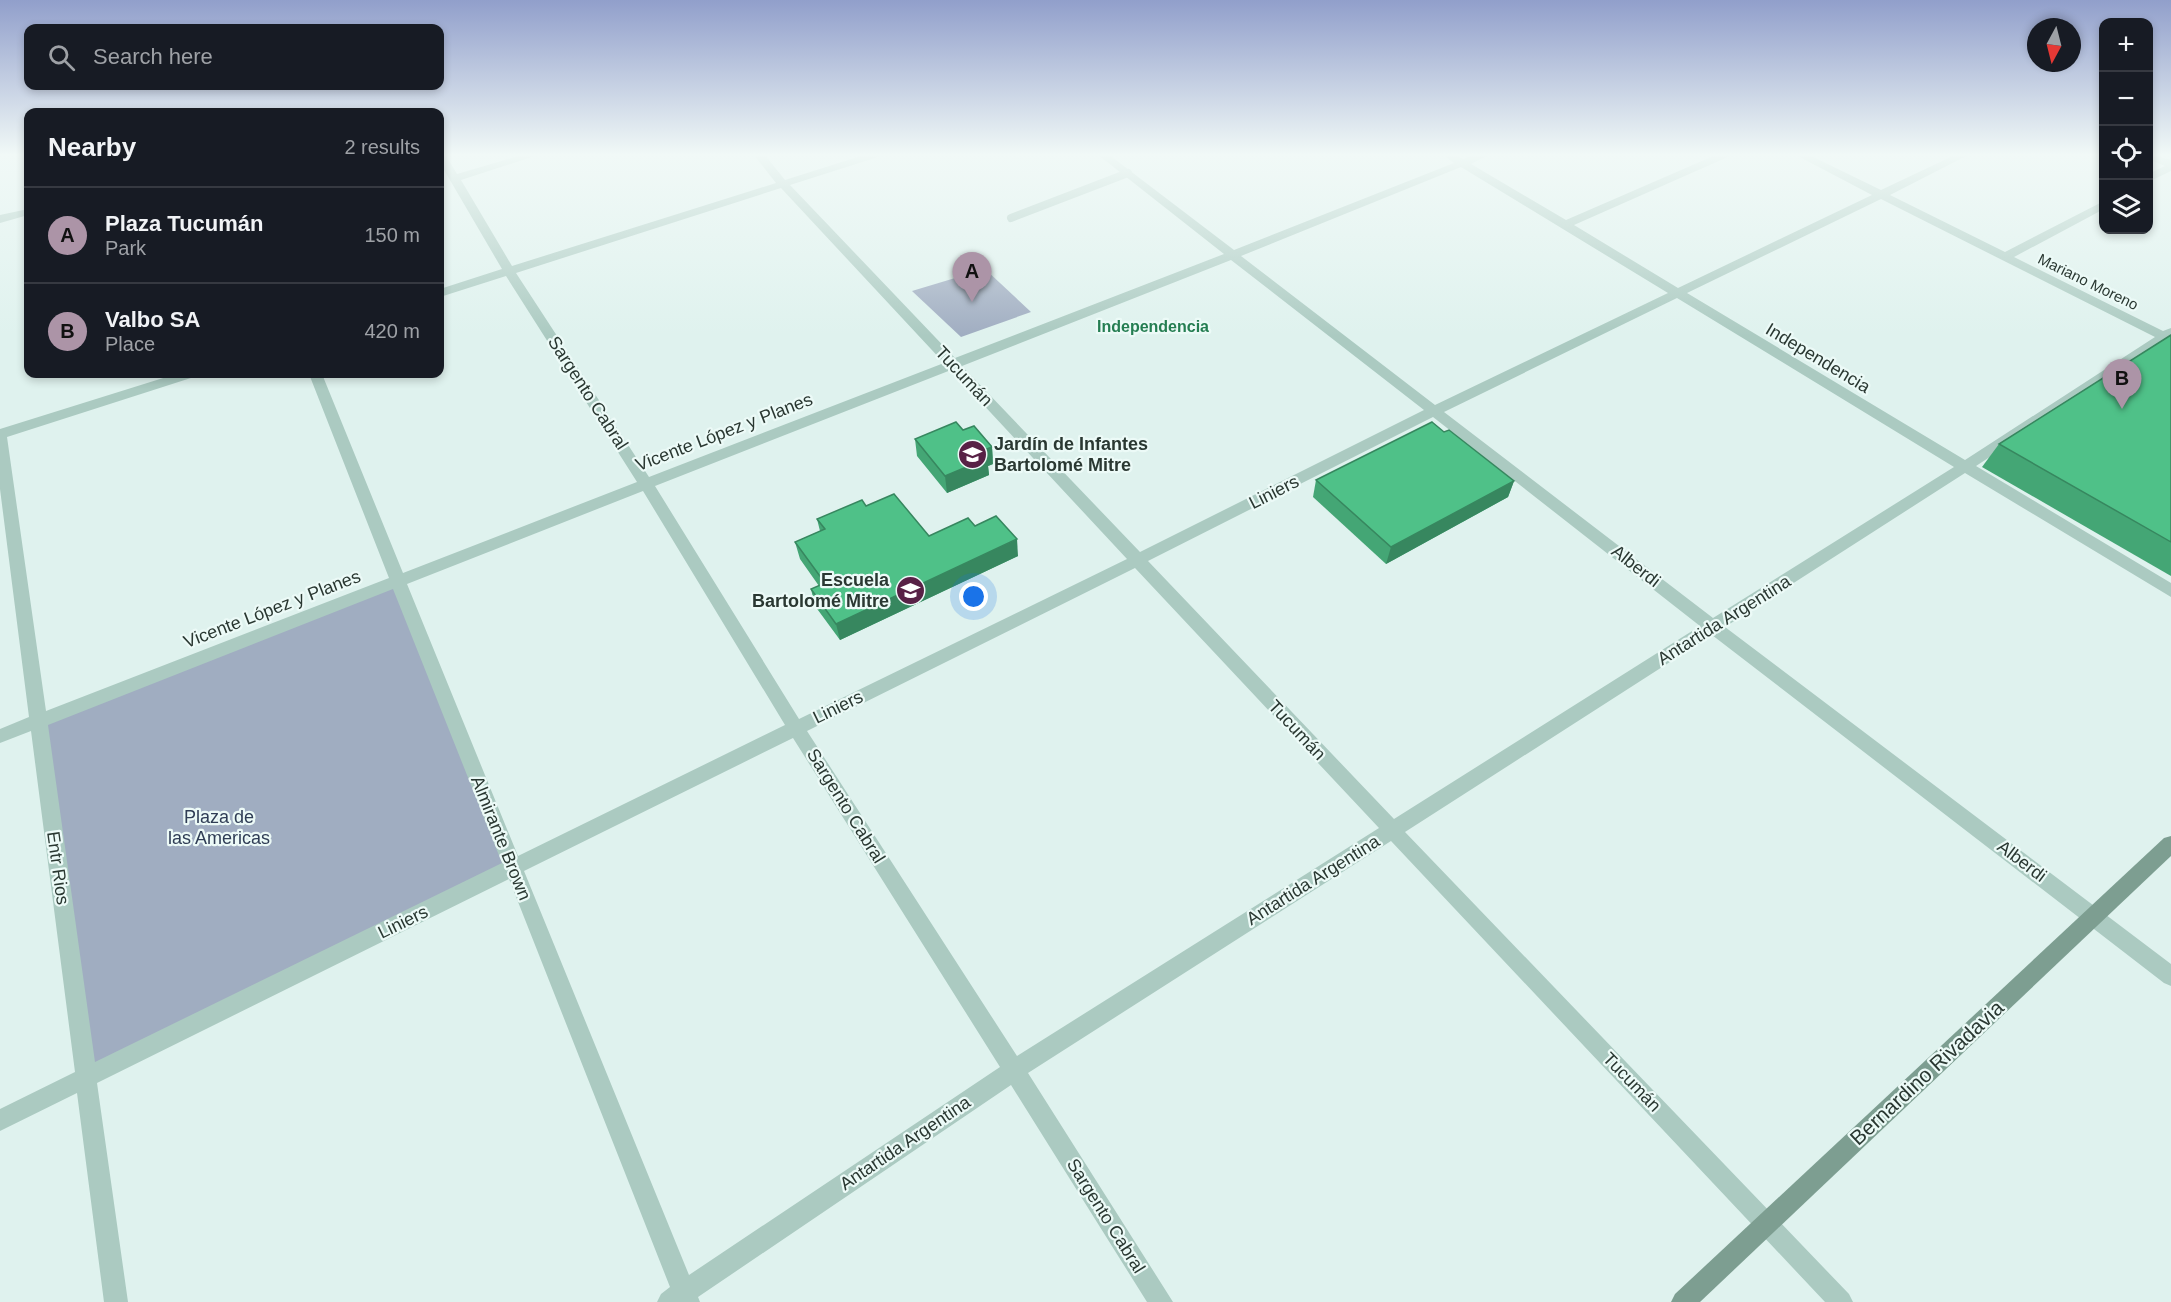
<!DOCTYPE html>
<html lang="en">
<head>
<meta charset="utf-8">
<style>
  :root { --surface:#171b24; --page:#242831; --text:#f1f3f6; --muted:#9ea1a6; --line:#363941; --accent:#ac94a7 }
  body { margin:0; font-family:Helvetica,sans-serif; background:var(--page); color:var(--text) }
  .controls { position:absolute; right:18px; top:18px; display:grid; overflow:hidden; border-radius:12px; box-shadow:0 3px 9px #0003 }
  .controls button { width:54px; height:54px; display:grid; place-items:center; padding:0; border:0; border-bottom:2px solid var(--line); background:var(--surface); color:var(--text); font:30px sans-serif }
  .compass { position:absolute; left:2027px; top:18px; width:54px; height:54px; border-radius:50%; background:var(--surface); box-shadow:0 3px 9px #0003; rotate:187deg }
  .you { position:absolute; left:974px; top:597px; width:21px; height:21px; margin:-15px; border:4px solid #fff; border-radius:50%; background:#1a73e8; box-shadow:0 0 0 9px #1a73e833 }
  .badge { display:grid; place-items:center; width:39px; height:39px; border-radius:50%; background:var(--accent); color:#111; font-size:20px; font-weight:700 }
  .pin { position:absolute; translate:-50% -50px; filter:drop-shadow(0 2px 3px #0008) }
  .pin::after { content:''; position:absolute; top:32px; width:21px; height:18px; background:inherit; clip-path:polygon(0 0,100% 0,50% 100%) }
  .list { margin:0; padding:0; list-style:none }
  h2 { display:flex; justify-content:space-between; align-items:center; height:78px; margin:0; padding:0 24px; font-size:26px }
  h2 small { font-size:20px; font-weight:400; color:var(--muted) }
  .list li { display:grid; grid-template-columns:39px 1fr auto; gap:18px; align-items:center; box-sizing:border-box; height:96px; padding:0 24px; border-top:2px solid var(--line) }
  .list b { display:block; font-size:22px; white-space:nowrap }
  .list p { margin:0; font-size:20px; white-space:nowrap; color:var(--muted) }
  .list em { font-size:20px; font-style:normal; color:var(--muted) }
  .icon { flex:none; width:33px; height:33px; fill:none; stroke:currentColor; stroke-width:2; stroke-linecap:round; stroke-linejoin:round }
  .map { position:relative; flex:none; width:2171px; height:1302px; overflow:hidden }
  .search { position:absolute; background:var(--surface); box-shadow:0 3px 9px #0003; left:24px; top:24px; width:420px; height:66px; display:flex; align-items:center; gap:15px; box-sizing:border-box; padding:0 21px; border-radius:12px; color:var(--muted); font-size:22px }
  .panel { position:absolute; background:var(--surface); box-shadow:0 3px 9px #0003; left:24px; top:108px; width:420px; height:270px; border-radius:12px }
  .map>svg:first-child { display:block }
</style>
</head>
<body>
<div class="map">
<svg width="2171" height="1302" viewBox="0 0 2171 1302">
  <rect width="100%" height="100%" fill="#dff2ee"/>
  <g fill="#a0adc1">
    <path d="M985 269 1031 312 961 337 912 291Z"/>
    <path d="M399 581 513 867 86 1078 38 720Z"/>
  </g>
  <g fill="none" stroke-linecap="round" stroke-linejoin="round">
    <path stroke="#abcac1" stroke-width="8" d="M1011 218 1128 173"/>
    <g fill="#abcac1" fill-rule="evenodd">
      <path d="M440 154H445L457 174 525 154H541L461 180 512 266 776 183 753 154H764L785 180 867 154H882L881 156 790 185 955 358 1224 254 1097 154H1108L1234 250 1454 163 1442 154H1454L1463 159 1476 154H1490L1471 164 1566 220 1718 154H1731L1730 156 1574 225 1678 288 1872 195 1794 154H1807L1881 190 1957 154H1970L1890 195 2005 252 2104 201V209L2014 257 2163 331 2171 328V344L2165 342 1976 466 2171 583V597L1965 473 1725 627 2171 964V986L2164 983 1712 635 1405 832 1849 1294 1853 1302H1825L1391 841 1028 1073 1173 1302H1147L1011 1085 698 1297 700 1302H657L661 1294 670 1287 509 879 97 1083 128 1302H104L77 1093 0 1131V1109L75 1072 31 731 0 743V729L29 717 0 489V429L176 374H196L194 377 7 437 46 711 389 578 309 374H322L403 573 637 482 506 276 440 297V289L502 269 440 163ZM1461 167 1668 293 1435 405 1241 256ZM781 188 944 363 649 477 516 273ZM1881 199 2155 337 1965 460 1687 293ZM1231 260 1424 410 1140 552 962 366ZM1677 298 1954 467 1713 618 1444 412ZM951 370 1127 559 799 719 655 486ZM1433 417 1700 626 1394 819 1148 561ZM643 491 785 725 518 856 407 584ZM1135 568 1379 828 1017 1056 807 731ZM393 589 502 863 95 1062 48 725ZM793 738 1000 1067 689 1275 524 871Z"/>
      <path d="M2148 154 2171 160V171L2148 182V174L2165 166 2148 159Z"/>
      <path d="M28 209V215L0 223V215Z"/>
    </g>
    <path fill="#7d9e91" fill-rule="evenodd" d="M2171 836V856L1700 1302H1671L1675 1294 2164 838Z"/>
  </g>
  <g fill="#44a675">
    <path d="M2171 335V576L1982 467 1999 444Z"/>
    <path d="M963 430 992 447 993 464 988 466 989 475 947 493 917 456 915 439Z"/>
    <path d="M1444 432 1514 481 1508 497 1386 564 1313 497 1316 480Z"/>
    <path d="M866 506 929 536 975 526 1018 556 840 640 815 606 811 589 819 586 800 559 795 542 820 531 817 519Z"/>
  </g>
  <g fill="#37875f">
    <path d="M992 447 993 464 988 466 989 475 947 493 945 476 981 451Z"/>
    <path d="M1514 481 1508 497 1386 564 1391 547Z"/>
    <path d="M1017 539 1018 556 840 640 836 624Z"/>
  </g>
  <g fill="#4fc188" stroke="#37875f" stroke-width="1.5">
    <path d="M2171 335V542L1999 444Z"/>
    <path d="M956 422 963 430 974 426 992 447 981 451 988 458 945 476 915 439Z"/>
    <path d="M1432 422 1444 432 1449 430 1514 481 1391 547 1316 480Z"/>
    <path d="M894 494 929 536 968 518 975 526 996 516 1017 539 836 624 811 589 825 583 795 542 825 529 817 519 862 500 866 506Z"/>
  </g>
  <linearGradient id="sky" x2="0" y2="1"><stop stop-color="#919fcb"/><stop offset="0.46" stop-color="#f1f9f7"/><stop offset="1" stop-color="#f1f9f7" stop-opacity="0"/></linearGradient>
  <rect width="2171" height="336" fill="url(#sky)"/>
  <defs>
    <symbol id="school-disc" viewBox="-11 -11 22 22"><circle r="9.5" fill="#582146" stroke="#ecfaf7"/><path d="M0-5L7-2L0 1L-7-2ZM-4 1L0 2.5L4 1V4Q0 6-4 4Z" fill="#fff"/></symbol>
  </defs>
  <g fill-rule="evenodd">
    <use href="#school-disc" x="956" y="438" width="33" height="33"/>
    <use href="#school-disc" x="894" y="574" width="33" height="33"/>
  </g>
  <g text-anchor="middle" stroke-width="4.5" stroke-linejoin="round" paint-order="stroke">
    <g font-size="15" fill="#2a3832" stroke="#ecfaf7">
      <text transform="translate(2088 282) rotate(26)" y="5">Mariano Moreno</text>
    </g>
    <g font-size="16" font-weight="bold" fill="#257e52" stroke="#ecfaf7">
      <text x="1153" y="332">Independencia</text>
    </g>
    <g font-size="18" fill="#2a3832" stroke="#ecfaf7">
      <text transform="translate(1818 358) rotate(31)" y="6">Independencia</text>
      <text transform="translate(964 376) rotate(47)" y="6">Tucumán</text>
      <text transform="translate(588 393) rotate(57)" y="6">Sargento Cabral</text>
      <text transform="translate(724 432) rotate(-21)" y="6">Vicente López y Planes</text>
      <text transform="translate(1274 492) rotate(-27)" y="6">Liniers</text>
      <text transform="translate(1636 566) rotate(38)" y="6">Alberdi</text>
      <text transform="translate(272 609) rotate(-21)" y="6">Vicente López y Planes</text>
      <text transform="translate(1724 620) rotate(-32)" y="6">Antartida Argentina</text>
      <text transform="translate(838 707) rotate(-26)" y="6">Liniers</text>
      <text transform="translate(1297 730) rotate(47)" y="6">Tucumán</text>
      <text transform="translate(846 806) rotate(58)" y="6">Sargento Cabral</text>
      <text transform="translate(501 838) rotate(68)" y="6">Almirante Brown</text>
      <text transform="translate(2022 861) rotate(37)" y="6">Alberdi</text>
      <text transform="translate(58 868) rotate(82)" y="6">Entr Rios</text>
      <text transform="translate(1313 880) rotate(-32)" y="6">Antartida Argentina</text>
      <text transform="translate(403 922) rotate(-26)" y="6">Liniers</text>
      <text transform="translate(1632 1082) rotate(46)" y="6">Tucumán</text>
      <text transform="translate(905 1143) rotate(-34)" y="6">Antartida Argentina</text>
      <text transform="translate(1106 1216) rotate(58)" y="6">Sargento Cabral</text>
    </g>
    <g font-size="18" font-weight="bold" fill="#2a3832" stroke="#ecfaf7" text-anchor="start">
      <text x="994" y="450">Jardín de Infantes<tspan x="994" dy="21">Bartolomé Mitre</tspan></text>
      <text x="889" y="586" text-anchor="end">Escuela<tspan x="889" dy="21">Bartolomé Mitre</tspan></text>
    </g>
    <g font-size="18" fill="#2f3d55" stroke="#ecfaf7">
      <text x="219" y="823">Plaza de<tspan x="219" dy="21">las Americas</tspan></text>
    </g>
    <g font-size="21" fill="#2a3832" stroke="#ecfaf7">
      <text transform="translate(1927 1073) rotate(-43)" y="7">Bernardino Rivadavia</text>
    </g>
  </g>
</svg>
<div class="controls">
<button>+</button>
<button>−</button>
<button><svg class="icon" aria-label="locate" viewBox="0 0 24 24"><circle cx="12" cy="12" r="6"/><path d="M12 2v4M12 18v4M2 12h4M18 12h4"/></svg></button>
<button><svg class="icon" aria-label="layers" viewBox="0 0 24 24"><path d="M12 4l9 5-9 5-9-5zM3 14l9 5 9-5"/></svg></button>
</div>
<svg class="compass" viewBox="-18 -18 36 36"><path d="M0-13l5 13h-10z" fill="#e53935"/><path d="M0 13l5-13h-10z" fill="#9ea1a6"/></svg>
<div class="you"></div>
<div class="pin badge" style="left:972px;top:302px">A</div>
<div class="pin badge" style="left:2122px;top:409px">B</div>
<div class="search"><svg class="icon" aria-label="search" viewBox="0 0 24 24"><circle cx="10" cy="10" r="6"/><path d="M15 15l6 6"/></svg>Search here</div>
<section class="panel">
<h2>Nearby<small>2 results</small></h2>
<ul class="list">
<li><span class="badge">A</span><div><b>Plaza Tucumán</b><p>Park</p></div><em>150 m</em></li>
<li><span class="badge">B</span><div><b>Valbo SA</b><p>Place</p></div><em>420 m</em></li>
</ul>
</section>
</div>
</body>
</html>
